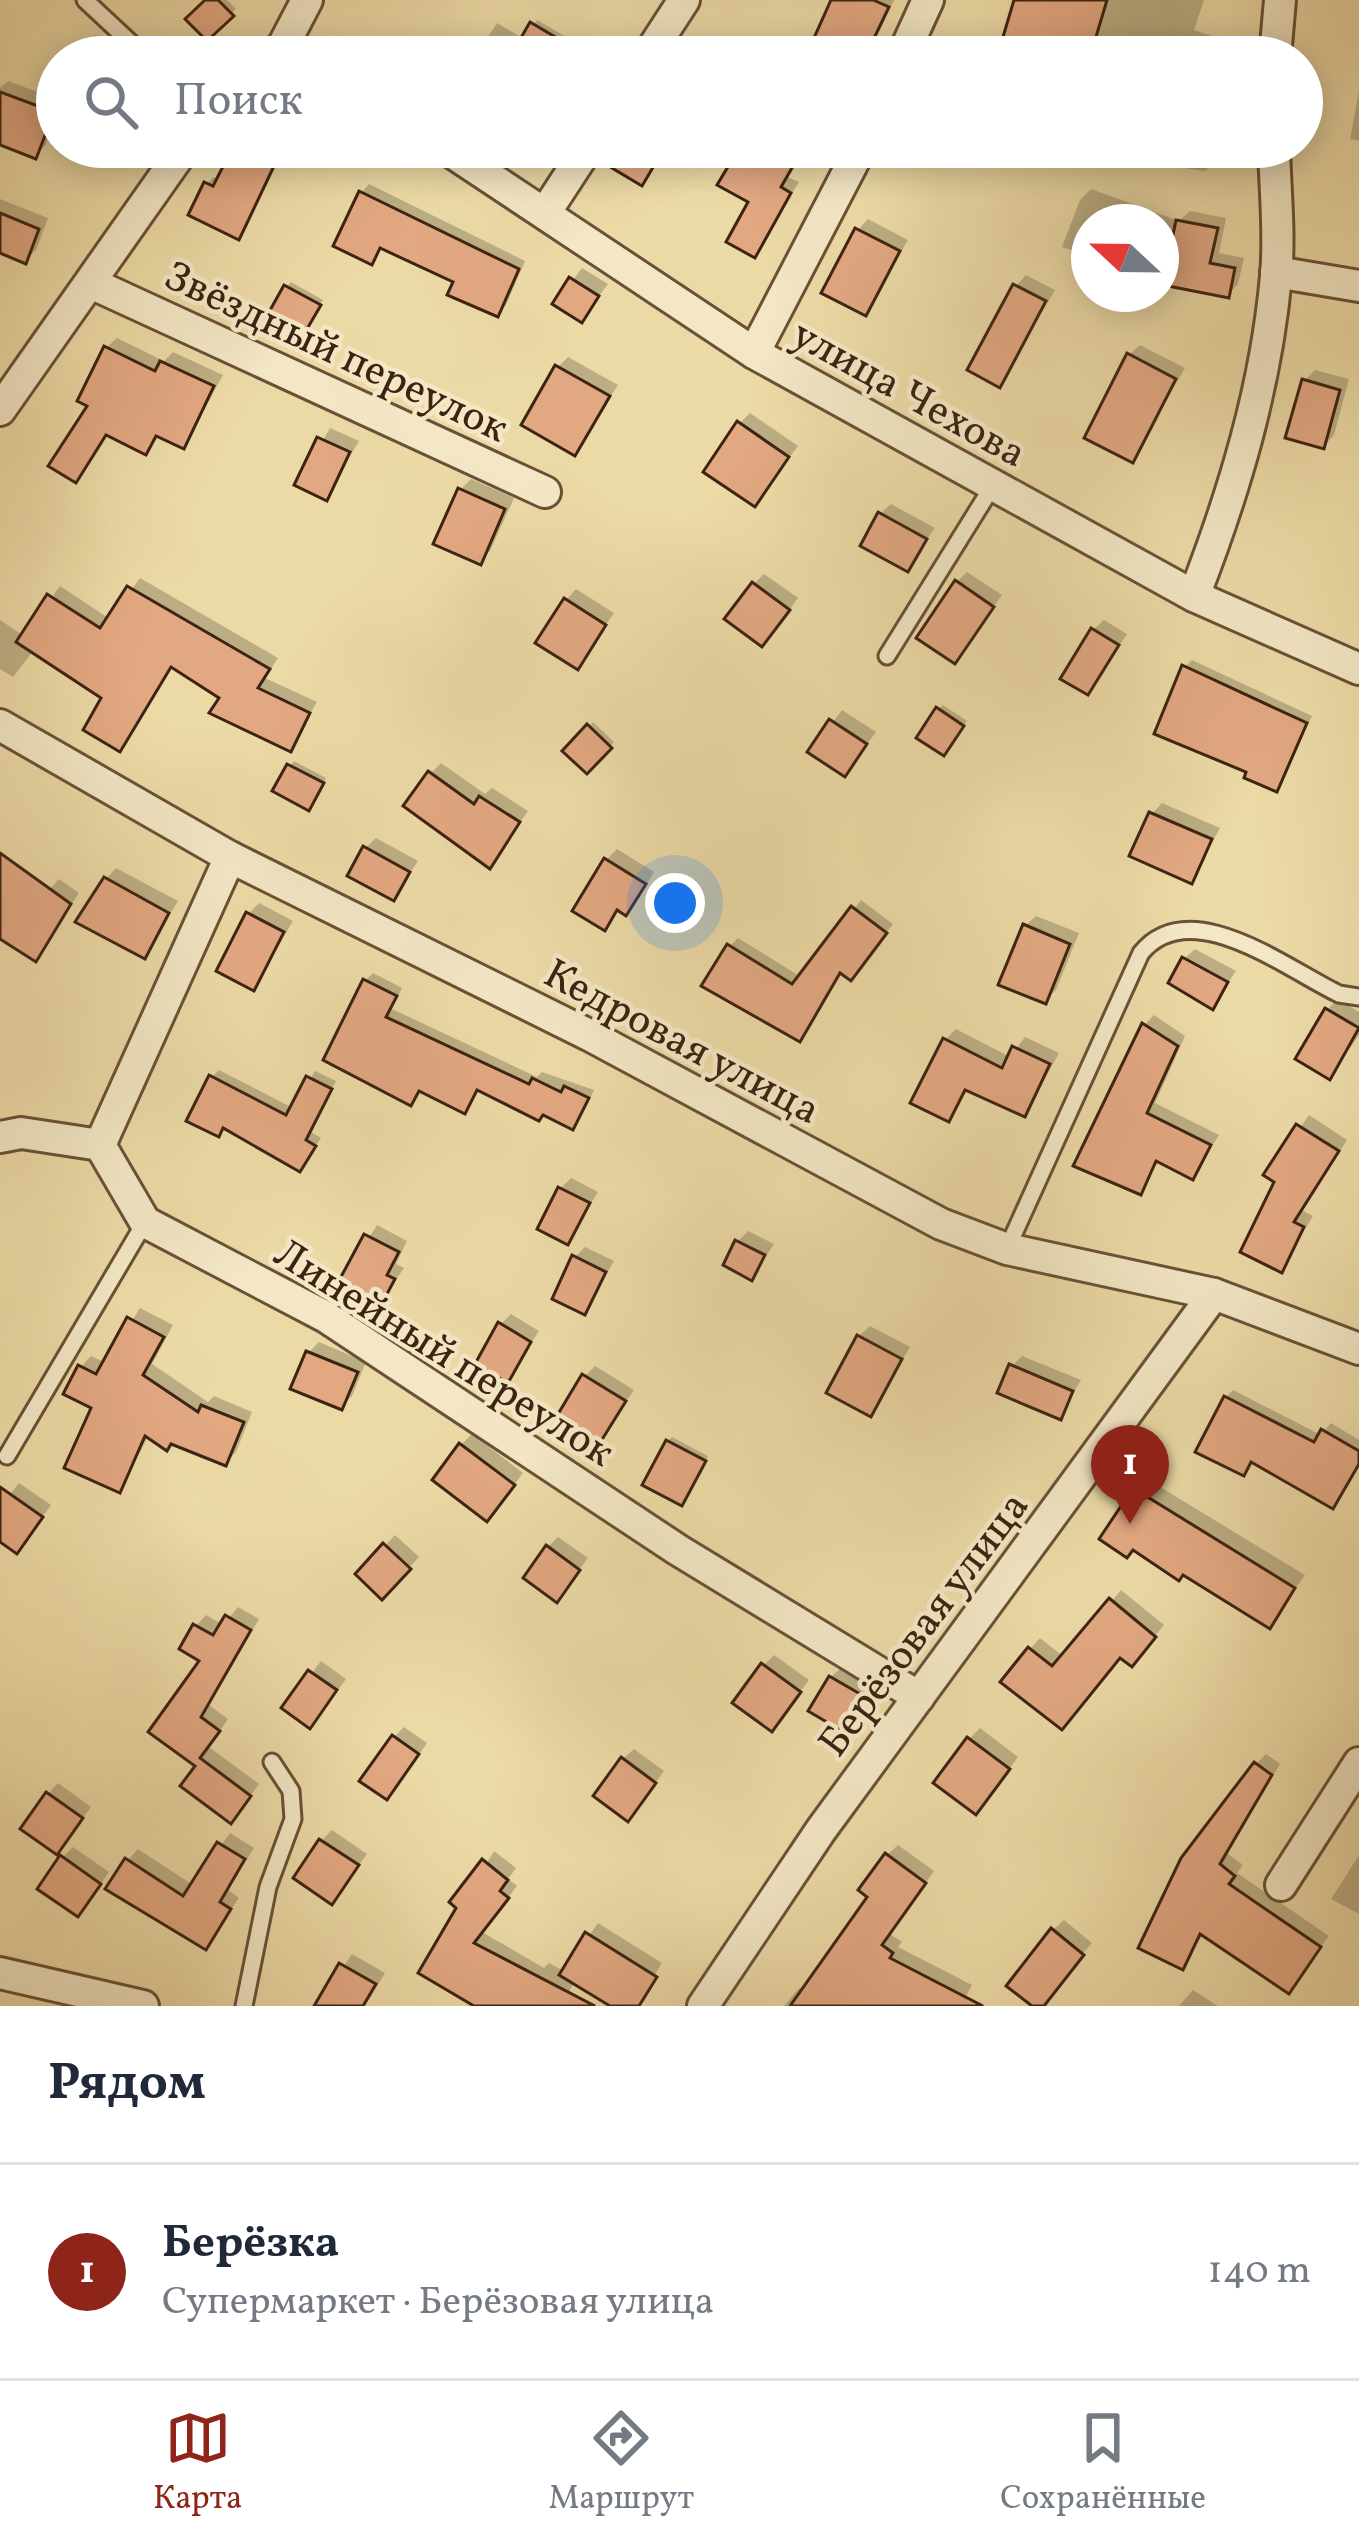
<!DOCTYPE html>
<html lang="ru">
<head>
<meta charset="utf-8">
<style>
  :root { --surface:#fff; --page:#f2f2f3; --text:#1f2937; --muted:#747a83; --line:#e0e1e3; --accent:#8f2418 }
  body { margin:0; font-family:Vollkorn,serif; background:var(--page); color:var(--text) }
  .compass { position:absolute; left:1071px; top:204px; width:108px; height:108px; border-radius:50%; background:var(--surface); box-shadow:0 6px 30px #0003; rotate:292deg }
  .you { position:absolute; left:675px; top:903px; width:42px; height:42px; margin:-30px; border:9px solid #fff; border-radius:50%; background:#1a73e8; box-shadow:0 0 0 18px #1a73e833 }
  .badge { display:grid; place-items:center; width:78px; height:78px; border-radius:50%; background:var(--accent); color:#fff; font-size:39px; font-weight:700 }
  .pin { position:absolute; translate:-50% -99px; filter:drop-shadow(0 3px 6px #0008) }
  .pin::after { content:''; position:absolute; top:63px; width:42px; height:36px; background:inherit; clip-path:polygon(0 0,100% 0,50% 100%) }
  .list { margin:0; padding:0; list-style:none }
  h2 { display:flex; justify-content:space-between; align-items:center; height:156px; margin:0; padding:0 48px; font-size:51px }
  h2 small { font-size:39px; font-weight:400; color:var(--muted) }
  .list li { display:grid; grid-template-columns:78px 1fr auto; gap:36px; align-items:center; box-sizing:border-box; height:216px; padding:0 48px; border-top:3px solid var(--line) }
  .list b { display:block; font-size:45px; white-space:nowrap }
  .list p { margin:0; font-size:39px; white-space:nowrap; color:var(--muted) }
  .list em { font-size:39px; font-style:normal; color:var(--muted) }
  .icon { flex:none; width:66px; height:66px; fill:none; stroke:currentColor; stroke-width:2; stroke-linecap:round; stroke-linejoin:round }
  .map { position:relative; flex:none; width:1359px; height:2006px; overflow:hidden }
  .search { position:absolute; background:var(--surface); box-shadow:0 6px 30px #0003; left:36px; right:36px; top:36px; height:132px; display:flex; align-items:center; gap:30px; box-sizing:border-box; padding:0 42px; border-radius:66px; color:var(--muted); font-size:45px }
  .sheet { height:372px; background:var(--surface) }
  nav { display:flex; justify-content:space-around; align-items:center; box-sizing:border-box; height:168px; border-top:3px solid var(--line); background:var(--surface); font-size:33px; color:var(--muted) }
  nav a { display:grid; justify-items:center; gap:6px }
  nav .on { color:var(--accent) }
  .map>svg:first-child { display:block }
</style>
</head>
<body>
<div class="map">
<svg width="1359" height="2006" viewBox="0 0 1359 2006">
  <rect width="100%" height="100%" fill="#ecdaa6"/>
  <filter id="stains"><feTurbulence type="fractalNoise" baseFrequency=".00167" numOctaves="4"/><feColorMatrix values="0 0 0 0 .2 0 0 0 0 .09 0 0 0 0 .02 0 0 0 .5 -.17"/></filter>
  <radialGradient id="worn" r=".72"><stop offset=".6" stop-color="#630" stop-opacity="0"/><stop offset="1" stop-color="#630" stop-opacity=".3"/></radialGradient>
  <g fill="#0003">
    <path d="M210 0H227L236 9 207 37Z"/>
    <path d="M832 0H894L867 57H808Z"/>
    <path d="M1017 0H1204L1194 30 1212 36 1206 57H1000Z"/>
    <path d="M537 20 575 42 566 57H475L497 23 524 39Z"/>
    <path d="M95 35 124 49 121 57H79Z"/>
    <path d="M8 81 57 99 46 145 35 155 0 142V88Z"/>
    <path d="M1359 91V141L1350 139Z"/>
    <path d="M236 147H284L238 236 207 184 213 177 220 180Z"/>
    <path d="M755 147H805L788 177 799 182 754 255 752 201 734 161Z"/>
    <path d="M1126 147H1217L1215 161 1205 171 1124 159Z"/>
    <path d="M369 184 525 261 506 305 498 313 457 281 383 246 371 261 361 193Z"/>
    <path d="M1091 189 1179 221 1190 211 1226 218 1219 253 1244 258 1238 284 1228 295 1161 281V222H1089V256L1062 247 1080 200Z"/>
    <path d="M0 199 48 218 36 250 25 260 0 250Z"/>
    <path d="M868 219 908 240 866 312 858 230Z"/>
    <path d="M582 268 608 284 581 320 556 303Z"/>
    <path d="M1026 275 1055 290 1000 384 1016 286Z"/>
    <path d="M291 282 323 300 308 326 287 287Z"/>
    <path d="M117 338 164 361 173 352 223 375 184 446 160 434 146 451 108 433 75 480 106 348Z"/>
    <path d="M1140 345 1185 368 1132 460 1129 355Z"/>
    <path d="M568 357 618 385 575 452 558 367Z"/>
    <path d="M1315 370 1349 379 1334 435 1324 446 1304 381Z"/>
    <path d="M750 413 798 446 755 503 740 423Z"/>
    <path d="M330 428 359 441 326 497 298 484Z"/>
    <path d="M471 479 514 498 490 551 480 561 460 490Z"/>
    <path d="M891 504 935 528 907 568 880 514Z"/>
    <path d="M967 572 1002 595 955 661 957 582Z"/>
    <path d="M764 574 798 598 772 633 754 584Z"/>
    <path d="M140 578 278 658 265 678 317 702 290 748 173 665 120 748 105 697 34 650 13 677 0 669V620L24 636 60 586 110 619Z"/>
    <path d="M576 589 614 613 577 666 566 600Z"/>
    <path d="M1104 620 1127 634 1087 692 1093 630Z"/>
    <path d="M1192 660 1312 716 1277 789 1250 770 1185 667Z"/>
    <path d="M943 705 967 721 948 748 939 709Z"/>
    <path d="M842 710 876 732 845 774 811 751Z"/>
    <path d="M593 722 614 742 587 770 567 751Z"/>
    <path d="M294 761 326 778 313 803 290 766Z"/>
    <path d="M441 763 485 794 492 788 528 811 490 865 431 773Z"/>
    <path d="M1162 803 1220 828 1191 881 1152 814Z"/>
    <path d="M376 838 418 861 393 898 365 848Z"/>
    <path d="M617 849 654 872 636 902 626 912 620 908 604 927 606 860Z"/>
    <path d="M116 868 178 901 144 956 106 879Z"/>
    <path d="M59 879 79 893 36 958 50 889Z"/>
    <path d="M861 900 893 924 859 969 842 970 799 1038 730 946 738 938 801 977Z"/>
    <path d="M259 903 293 921 254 988 248 914Z"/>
    <path d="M1036 916 1079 933 1056 990 1045 1000 1025 926Z"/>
    <path d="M1195 949 1236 971 1212 1006 1184 959Z"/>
    <path d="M373 973 402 988 392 1009 537 1077 542 1072 594 1090 580 1119 572 1126 479 1088 464 1111 421 1089 411 1102 365 981Z"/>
    <path d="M1338 999 1359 1012V1035L1330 1076 1327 1010Z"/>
    <path d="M1154 1015 1185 1036 1155 1103 1219 1135 1193 1176 1160 1159 1140 1192 1144 1025Z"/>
    <path d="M956 1029 1010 1057 1025 1037 1059 1053 1025 1114 969 1088 948 1119 945 1040Z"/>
    <path d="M219 1070 293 1108 315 1071 336 1081 311 1132 321 1138 299 1169 226 1126 218 1133 212 1077Z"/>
    <path d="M1309 1115 1347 1140 1302 1210 1313 1216 1281 1269 1278 1181 1267 1174Z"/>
    <path d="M571 1178 598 1192 567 1241 560 1189Z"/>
    <path d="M377 1225 407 1241 396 1264 404 1268 377 1307 339 1287Z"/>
    <path d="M748 1231 774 1244 752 1277 738 1241Z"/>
    <path d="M585 1247 614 1261 585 1311 575 1257Z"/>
    <path d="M140 1308 173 1325 152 1364 208 1402 214 1396 252 1412 236 1452 225 1463 149 1435 120 1489 81 1367 91 1356 106 1363Z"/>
    <path d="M511 1314 539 1331 507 1379 501 1324Z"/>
    <path d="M870 1326 910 1347 871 1414 859 1336Z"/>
    <path d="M319 1342 366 1362 352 1396 342 1406 308 1353Z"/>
    <path d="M1022 1356 1081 1380 1060 1416 1012 1366Z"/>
    <path d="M595 1366 634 1390 598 1442 585 1376Z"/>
    <path d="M1233 1390 1321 1435 1331 1423 1359 1440V1465L1333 1506 1253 1460 1243 1473 1226 1397Z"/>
    <path d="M472 1434 523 1473 497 1508 461 1445Z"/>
    <path d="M672 1437 708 1456 686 1498 668 1441Z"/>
    <path d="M1147 1479 1305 1575 1269 1625 1135 1547V1490Z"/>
    <path d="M19 1483 51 1505 27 1539 0 1538V1507Z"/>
    <path d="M395 1535 419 1557 382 1596 359 1574Z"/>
    <path d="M558 1537 588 1558 557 1599 548 1547Z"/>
    <path d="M1121 1590 1164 1625 1142 1652 1122 1654 1072 1716 1030 1649 1040 1638 1064 1657Z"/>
    <path d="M238 1607 259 1619 209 1705 228 1719 209 1747 259 1784 241 1809 199 1765 203 1660 196 1626 206 1615 223 1625Z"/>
    <path d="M774 1655 809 1680 772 1729 764 1665Z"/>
    <path d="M321 1661 346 1679 320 1714 285 1708Z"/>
    <path d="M842 1667 871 1684 841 1728 831 1677Z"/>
    <path d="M404 1727 427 1743 397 1786 394 1737Z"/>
    <path d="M980 1728 1018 1757 986 1801 969 1739Z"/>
    <path d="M634 1749 664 1771 638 1808 623 1759Z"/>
    <path d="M1266 1754 1280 1764 1227 1853 1243 1865 1237 1873 1329 1936 1289 1990 1204 1933 1182 1966 1256 1764Z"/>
    <path d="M58 1783 91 1807 57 1851 48 1794Z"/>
    <path d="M332 1830 367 1854 332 1901 321 1841Z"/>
    <path d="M230 1833 254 1848 228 1890 239 1898 206 1946 128 1860 138 1849 193 1885Z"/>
    <path d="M898 1845 934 1871 890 1934 902 1942 898 1947 972 1985 961 2006H784L799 1988 804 1991 871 1896 887 1855Z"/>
    <path d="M73 1847 109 1872 88 1903 63 1857Z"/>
    <path d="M494 1851 516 1868 508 1879 517 1886 482 1932 544 1968 549 1963 564 1971 598 1923 662 1963 635 2006H615L575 1981 561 2006H480L422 1972Z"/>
    <path d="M1359 1855V1914L1331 1899Z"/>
    <path d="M1064 1920 1092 1943 1036 2006 1053 1930Z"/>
    <path d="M352 1954 385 1973 365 2006H328L320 2001Z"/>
    <path d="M1193 1990 1218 2006H1179Z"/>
  </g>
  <g fill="#e2a882" stroke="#3d2312" stroke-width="3">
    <path d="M205 0H218L234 16 207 41 185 19Z"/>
    <path d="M831 0H873L889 7 865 57 814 38Z"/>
    <path d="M1014 0H1107L1090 57H997Z"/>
    <path d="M530 22 589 57H510Z"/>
    <path d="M0 92 54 112 36 159 0 145Z"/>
    <path d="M233 147H283L239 240 188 215 204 182 213 186Z"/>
    <path d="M607 147H665L642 186 602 162Z"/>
    <path d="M751 147H804L781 187 791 193 755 258 726 242 748 202 717 185 732 160 741 165Z"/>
    <path d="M359 191 519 269 498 317 447 295 453 282 380 248 372 265 333 246Z"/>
    <path d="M0 213 39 229 26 264 0 253Z"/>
    <path d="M1176 220 1218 228 1210 263 1235 268 1229 298 1163 285Z"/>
    <path d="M855 228 900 251 866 316 821 293Z"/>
    <path d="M569 277 599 296 582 323 552 304Z"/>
    <path d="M1013 284 1046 301 1000 388 967 370Z"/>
    <path d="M284 285 321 305 304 334 268 314Z"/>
    <path d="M104 346 155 371 160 361 214 386 184 449 156 436 146 455 106 435 76 483 48 466 87 406 77 401Z"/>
    <path d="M1127 353 1176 379 1133 463 1084 438Z"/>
    <path d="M555 365 610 396 575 456 521 425Z"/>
    <path d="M1302 379 1340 390 1324 449 1285 438Z"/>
    <path d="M737 421 789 457 755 507 703 472Z"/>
    <path d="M317 437 350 452 327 501 294 485Z"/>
    <path d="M458 488 505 509 481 565 433 544Z"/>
    <path d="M878 512 927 539 908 572 860 546Z"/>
    <path d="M955 580 994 607 955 664 916 638Z"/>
    <path d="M752 582 790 610 762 647 724 619Z"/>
    <path d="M127 586 270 669 258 688 310 713 291 752 209 713 219 698 171 667 120 752 83 730 101 698 16 642 47 594 100 628Z"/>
    <path d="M564 598 606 625 578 670 535 643Z"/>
    <path d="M1091 628 1119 645 1088 695 1060 679Z"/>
    <path d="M1182 665 1307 723 1277 792 1244 778 1246 772 1154 734Z"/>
    <path d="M936 707 964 726 944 756 916 738Z"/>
    <path d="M829 719 867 744 845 777 807 752Z"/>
    <path d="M587 724 612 748 587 774 562 751Z"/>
    <path d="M287 764 324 783 309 811 272 791Z"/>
    <path d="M428 771 474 804 479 796 520 822 490 869 403 806Z"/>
    <path d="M1149 812 1212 839 1192 884 1129 856Z"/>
    <path d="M363 846 410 872 394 901 347 876Z"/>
    <path d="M0 853 71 904 36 962 0 939Z"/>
    <path d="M604 858 646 884 626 916 617 910 605 931 572 911Z"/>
    <path d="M104 877 169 913 145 959 75 922Z"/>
    <path d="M851 906 887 933 851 981 840 973 800 1042 701 986 727 944 792 984Z"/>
    <path d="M246 912 284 932 254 991 216 971Z"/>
    <path d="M1023 924 1070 944 1046 1004 998 985Z"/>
    <path d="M1182 957 1228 982 1213 1010 1168 983Z"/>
    <path d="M363 979 397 996 386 1017 529 1084 532 1078 561 1092 564 1086 589 1098 573 1130 543 1115 539 1121 477 1090 465 1114 419 1091 411 1106 323 1060Z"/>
    <path d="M1325 1008 1359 1028 1330 1080 1295 1059Z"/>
    <path d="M1142 1023 1178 1046 1147 1113 1211 1145 1193 1180 1156 1161 1141 1195 1073 1166Z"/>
    <path d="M943 1038 1002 1068 1012 1046 1050 1064 1025 1117 965 1090 949 1122 910 1103Z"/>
    <path d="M209 1075 286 1115 306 1076 332 1089 306 1140 316 1146 300 1172 223 1128 219 1137 186 1121Z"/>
    <path d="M1296 1124 1339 1151 1294 1222 1304 1227 1282 1273 1240 1252 1274 1182 1263 1175Z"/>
    <path d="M558 1187 590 1203 568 1245 537 1229Z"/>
    <path d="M364 1234 399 1252 387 1275 395 1279 378 1311 335 1288Z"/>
    <path d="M735 1240 765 1255 752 1281 723 1265Z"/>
    <path d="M572 1255 606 1272 585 1315 552 1299Z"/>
    <path d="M127 1317 164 1337 143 1375 198 1412 201 1405 244 1422 226 1466 171 1444 167 1451 145 1436 120 1493 64 1468 91 1408 63 1394 78 1365 96 1374Z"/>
    <path d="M498 1322 531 1342 508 1383 475 1364Z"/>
    <path d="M857 1335 902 1359 871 1417 826 1393Z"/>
    <path d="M306 1351 358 1372 342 1410 290 1389Z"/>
    <path d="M1009 1364 1073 1391 1061 1420 997 1393Z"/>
    <path d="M582 1374 626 1401 598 1446 555 1419Z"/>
    <path d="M1224 1396 1314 1442 1321 1429 1359 1451V1464L1333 1509 1251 1462 1244 1476 1195 1452Z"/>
    <path d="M666 1440 706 1461 682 1506 642 1485Z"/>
    <path d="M459 1443 515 1485 487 1522 432 1480Z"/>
    <path d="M0 1487 43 1517 17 1554 0 1542Z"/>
    <path d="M1133 1488 1295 1588 1270 1629 1183 1575 1179 1581 1133 1550 1127 1558 1099 1539Z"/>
    <path d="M383 1543 411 1569 382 1600 355 1574Z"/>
    <path d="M546 1545 580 1570 557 1603 523 1578Z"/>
    <path d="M1109 1598 1156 1637 1132 1667 1120 1658 1062 1730 1000 1682 1028 1647 1052 1666Z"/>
    <path d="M225 1615 251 1630 201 1717 220 1731 200 1758 251 1796 231 1824 180 1786 195 1766 148 1732 199 1661 179 1649 193 1624 213 1635Z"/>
    <path d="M761 1663 801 1692 772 1732 732 1703Z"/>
    <path d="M308 1670 337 1690 310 1729 281 1708Z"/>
    <path d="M829 1676 862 1695 842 1731 808 1711Z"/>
    <path d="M392 1735 419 1754 387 1800 359 1781Z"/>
    <path d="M967 1737 1010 1769 976 1815 933 1783Z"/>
    <path d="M621 1757 656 1783 628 1822 593 1796Z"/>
    <path d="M1254 1762 1272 1775 1220 1864 1235 1876 1229 1884 1321 1947 1289 1994 1200 1934 1183 1970 1138 1948 1181 1858Z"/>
    <path d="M46 1792 83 1818 57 1855 20 1829Z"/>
    <path d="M319 1839 359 1865 332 1905 293 1878Z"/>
    <path d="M217 1842 245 1859 220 1902 231 1909 206 1950 105 1889 125 1858 183 1896Z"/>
    <path d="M885 1853 926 1883 882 1945 893 1953 890 1958 983 2006H790L867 1897 858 1890Z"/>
    <path d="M60 1855 101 1884 78 1917 37 1889Z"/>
    <path d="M482 1859 508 1880 500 1891 509 1898 474 1943 595 2006H474L418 1973 456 1908 449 1902Z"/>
    <path d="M1051 1928 1084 1955 1044 2006H1032L1006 1986Z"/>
    <path d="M585 1932 657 1977 639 2006H610L559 1975Z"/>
    <path d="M339 1963 376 1984 363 2006H314Z"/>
  </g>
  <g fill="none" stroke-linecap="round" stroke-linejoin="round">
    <defs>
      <g id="lane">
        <path d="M85 0 146 57"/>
        <path d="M887 656 992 487"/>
        <path d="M1007 1249 1141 953C1190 893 1285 968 1339 994L1359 997"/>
        <path d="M7 1456 145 1222"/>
        <path d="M244 2006 268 1887 293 1819 291 1791 272 1762"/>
      </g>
      <g id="street">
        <path d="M270 57 283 46 307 0"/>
        <path d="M647 57 684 0"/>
        <path d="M902 57 928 0"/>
        <path d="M1275 57 1280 0"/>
        <path d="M444 147 754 353 1194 596 1359 669"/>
        <path d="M545 213 588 147"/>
        <path d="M1276 272 1359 286"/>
        <path d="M93 284 545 492"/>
        <path d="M754 353 861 147"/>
        <path d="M0 410 185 147"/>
        <path d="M1194 596C1234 493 1266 387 1276 276 1280 234 1275 189 1274 147"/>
        <path d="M0 725 230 857 589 1035 941 1224 1007 1249 1214 1294 1359 1349"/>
        <path d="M230 857 100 1145 145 1222 326 1317 678 1550 919 1697"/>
        <path d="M0 1137 21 1133 100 1145"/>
        <path d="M1281 1885 1359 1763"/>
        <path d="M0 1973 143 2006"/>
        <path d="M703 2006 821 1830 1214 1294"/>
      </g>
    </defs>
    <use href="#lane" stroke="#695137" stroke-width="21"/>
    <use href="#street" stroke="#695137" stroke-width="36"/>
    <use href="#lane" stroke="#f3e7c5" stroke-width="15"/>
    <use href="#street" stroke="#f3e7c5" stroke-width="30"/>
  </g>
  <g text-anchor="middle" stroke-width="9" stroke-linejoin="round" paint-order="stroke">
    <g font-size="42" fill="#3d2312" stroke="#f3e7c5">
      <text transform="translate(337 350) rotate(25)" y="15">Звёздный переулок</text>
      <text transform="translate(910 392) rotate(29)" y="15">улица Чехова</text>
      <text transform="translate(683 1040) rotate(28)" y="15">Кедровая улица</text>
      <text transform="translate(445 1351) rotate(32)" y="15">Линейный переулок</text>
      <text transform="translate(922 1623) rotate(-53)" y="15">Берёзовая улица</text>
    </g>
  </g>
  <rect width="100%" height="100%" filter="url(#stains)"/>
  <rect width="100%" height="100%" fill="url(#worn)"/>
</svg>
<svg class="compass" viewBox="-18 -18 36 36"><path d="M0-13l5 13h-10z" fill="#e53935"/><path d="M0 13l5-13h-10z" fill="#747a83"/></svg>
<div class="you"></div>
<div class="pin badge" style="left:1130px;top:1524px">1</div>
<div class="search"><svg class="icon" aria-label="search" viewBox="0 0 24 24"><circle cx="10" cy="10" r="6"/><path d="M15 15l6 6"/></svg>Поиск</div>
</div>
<section class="sheet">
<h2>Рядом<small></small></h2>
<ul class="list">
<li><span class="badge">1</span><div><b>Берёзка</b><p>Супермаркет · Берёзовая улица</p></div><em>140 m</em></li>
</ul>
</section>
<nav>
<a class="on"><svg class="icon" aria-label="map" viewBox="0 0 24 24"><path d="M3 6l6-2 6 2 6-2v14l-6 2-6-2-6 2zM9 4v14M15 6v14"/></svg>Карта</a>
<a><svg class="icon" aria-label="directions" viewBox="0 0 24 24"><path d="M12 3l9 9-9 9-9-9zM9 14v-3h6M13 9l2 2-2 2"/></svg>Маршрут</a>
<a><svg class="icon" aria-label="saved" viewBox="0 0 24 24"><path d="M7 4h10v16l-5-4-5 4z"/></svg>Сохранённые</a>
</nav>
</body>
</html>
